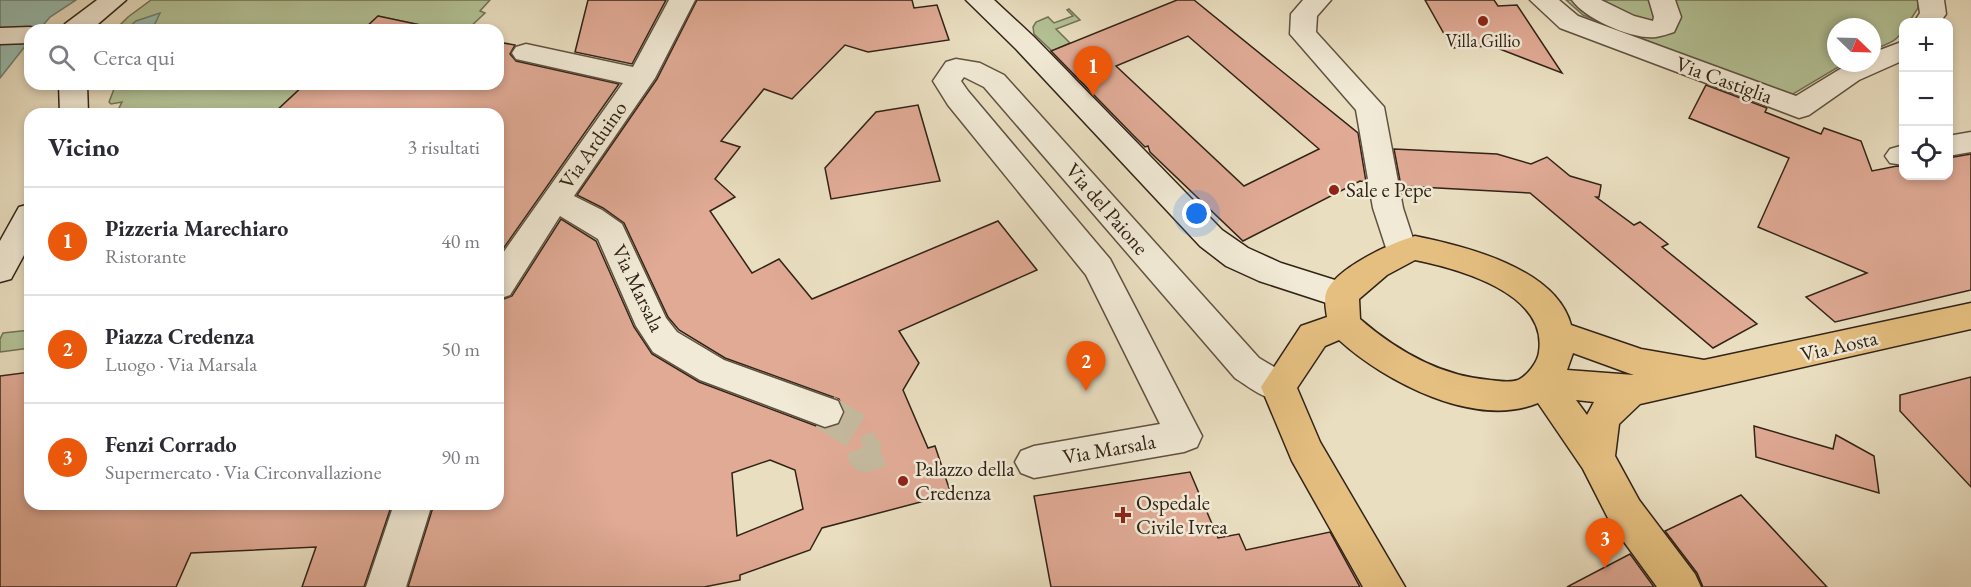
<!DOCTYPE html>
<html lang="it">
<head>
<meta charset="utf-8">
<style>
  :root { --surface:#fff; --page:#f7f7f7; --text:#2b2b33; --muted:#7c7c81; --line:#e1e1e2; --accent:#ea580c }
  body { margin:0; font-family:"EB Garamond",serif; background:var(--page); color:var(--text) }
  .controls { position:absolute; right:18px; top:18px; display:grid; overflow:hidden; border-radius:12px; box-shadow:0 3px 9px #0003 }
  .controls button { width:54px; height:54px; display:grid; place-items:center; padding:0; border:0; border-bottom:2px solid var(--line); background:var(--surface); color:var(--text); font:30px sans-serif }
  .compass { position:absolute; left:1827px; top:18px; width:54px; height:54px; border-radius:50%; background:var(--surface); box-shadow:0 3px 9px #0003; rotate:113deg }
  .you { position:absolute; left:1197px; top:214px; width:21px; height:21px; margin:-15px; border:4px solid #fff; border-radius:50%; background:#1a73e8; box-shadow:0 0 0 9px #1a73e833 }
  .badge { display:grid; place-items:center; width:39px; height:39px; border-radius:50%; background:var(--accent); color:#fff; font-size:20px; font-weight:700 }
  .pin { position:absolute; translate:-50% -50px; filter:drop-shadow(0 2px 3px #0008) }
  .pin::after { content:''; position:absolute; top:32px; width:21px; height:18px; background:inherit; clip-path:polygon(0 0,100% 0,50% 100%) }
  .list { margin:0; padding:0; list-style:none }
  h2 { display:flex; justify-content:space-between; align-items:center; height:78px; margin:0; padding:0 24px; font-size:26px }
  h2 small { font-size:20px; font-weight:400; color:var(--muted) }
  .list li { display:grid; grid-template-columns:39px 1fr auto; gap:18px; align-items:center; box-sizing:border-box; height:108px; padding:0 24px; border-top:2px solid var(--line) }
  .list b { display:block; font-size:22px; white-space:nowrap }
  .list p { margin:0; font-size:20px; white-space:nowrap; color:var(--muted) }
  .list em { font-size:20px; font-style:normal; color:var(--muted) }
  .icon { flex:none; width:33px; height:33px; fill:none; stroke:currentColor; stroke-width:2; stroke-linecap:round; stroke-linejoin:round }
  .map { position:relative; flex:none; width:1971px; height:587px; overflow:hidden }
  .search { position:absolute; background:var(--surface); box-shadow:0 3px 9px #0003; left:24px; top:24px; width:480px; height:66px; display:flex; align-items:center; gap:15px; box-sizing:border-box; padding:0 21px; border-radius:18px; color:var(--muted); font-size:22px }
  .panel { position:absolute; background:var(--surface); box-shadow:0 3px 9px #0003; left:24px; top:108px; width:480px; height:402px; border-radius:18px }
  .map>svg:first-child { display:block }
</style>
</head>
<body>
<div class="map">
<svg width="1971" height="587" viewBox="0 0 1971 587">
  <rect width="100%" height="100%" fill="#e9dec0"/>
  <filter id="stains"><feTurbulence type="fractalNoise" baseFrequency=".00333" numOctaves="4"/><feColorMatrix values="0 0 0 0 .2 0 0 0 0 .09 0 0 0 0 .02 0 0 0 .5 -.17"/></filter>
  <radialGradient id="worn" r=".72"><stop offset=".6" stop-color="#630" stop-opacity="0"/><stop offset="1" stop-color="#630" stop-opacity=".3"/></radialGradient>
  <g fill="#b3c296" stroke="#727256" stroke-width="1.5">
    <path d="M151 0H490L480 11 485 13 467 30H444L378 16 363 30H115L128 17Z"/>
    <path d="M1566 0H1918V8L1909 22H1904C1903 41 1887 44 1872 50V27H1836V63H1845L1788 97 1583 15Z"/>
    <path d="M1069 9 1080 20 1056 29 1070 43 1052 51 1034 34 1033 27 1036 22 1048 17 1054 23 1073 16 1067 10Z"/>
    <path d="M116 84H305L273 114H116L122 102 111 104 109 102Z"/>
    <path d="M30 330V348L0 352V339L3 333Z"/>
  </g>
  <g fill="#98bcae" stroke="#6f7f72" stroke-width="1.5">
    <path d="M0 0H76L50 17 39 30H30V40L0 78Z"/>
    <path d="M160 13 152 30H126L136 21Z"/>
  </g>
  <g fill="#e0aa95" stroke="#322317" stroke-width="1.5" fill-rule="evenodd">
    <path d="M588 0H666L632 64 575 52Z"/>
    <path d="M697 0H912L914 8 937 5 949 40 868 52 845 45 792 99 764 89 721 141 740 147 715 179 735 197 710 211 752 273 779 259 812 299 998 221 1037 270 899 331 919 363 903 390 928 448 935 446 951 494 822 528 810 550 740 575V580L704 587H408L434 504H498V301L512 296 561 219 596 241 634 327 652 354 699 382 824 429 840 424 845 411 839 399 725 358 679 330 668 317 624 223 603 208 577 195 657 79ZM770 460 795 470 803 509 737 536 732 473Z"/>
    <path d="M1177 0H1194L1358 133 1366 182 1360 181 1243 241 1150 152 1148 146 1145 147 1133 135 1051 51ZM1188 36 1319 149 1244 186 1116 66Z"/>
    <path d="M1425 0H1494L1498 6 1517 5 1562 73 1492 46 1452 48Z"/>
    <path d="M378 16 444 30H363Z"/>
    <path d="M498 42 515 45 510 54 516 61 619 84 498 256V114H273L305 84H498Z"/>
    <path d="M1706 85 1767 108 1765 112 1821 134 1824 128 1861 141 1872 171 1897 166 1904 167V176H1948V158L1971 154V290L1835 322 1806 297 1867 273 1758 227 1789 158 1689 118Z"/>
    <path d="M918 105 940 181 831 199 825 168 876 112Z"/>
    <path d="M1394 149 1497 154 1531 164 1547 157 1570 176 1601 185 1599 197H1596L1634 225 1640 222 1668 244 1662 247 1757 324 1713 348 1530 193 1401 186Z"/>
    <path d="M30 372V504H392L364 587H302L316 547 191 553 176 587H0V376Z"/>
    <path d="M1971 377V487L1900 411V395Z"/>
    <path d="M1754 426 1833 449 1836 435 1874 456 1879 493 1756 457Z"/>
    <path d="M1190 472 1218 538 1239 534 1246 550 1330 532 1360 587H1051L1034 496Z"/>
    <path d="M1741 495 1827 587H1703L1697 573 1665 531Z"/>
    <path d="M1630 554 1654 587H1567Z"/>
  </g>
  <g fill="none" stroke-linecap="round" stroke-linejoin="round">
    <path stroke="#c4b99e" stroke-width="36" stroke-dasharray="36 18" stroke-linecap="butt" d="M825 412 856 431 866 454 880 449"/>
    <defs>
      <g id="minor">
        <path d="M669 0H695L655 78 574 196 602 210 622 224 666 318 677 332 724 360 838 401 843 412 838 423 825 427 700 380 653 352 636 326 598 239 560 216 510 295 498 299V260L623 83 516 59 512 53 516 47 526 44 633 67Z"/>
        <path d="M1303 0H1331L1317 16 1316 32 1384 107 1403 208 1417 251 1412 260 1401 263 1390 260 1373 208 1356 110 1290 34 1291 14Z"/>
        <path d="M1530 0H1559L1578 16 1796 96 1850 63H1872V53L1904 41V60L1859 80 1809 115 1799 118 1560 28Z"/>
        <path d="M1572 0H1601L1634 16 1653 21 1654 17 1649 0H1675L1681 17 1674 32C1668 34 1662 36 1656 37 1633 40 1585 19 1572 0Z"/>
        <path d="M1918 0H1944L1946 14 1940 22H1914L1920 13Z"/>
        <path d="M956 59 980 63 1004 75 1259 358 1291 377 1297 387 1291 397C1269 405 1254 390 1235 378L984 87 964 77 961 81 968 91 1110 259 1202 436 1197 447 1184 452 1034 478 1021 473 1015 462 1021 451 1034 446 1160 424 1086 275 948 105 933 81 946 62Z"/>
        <path d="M1971 132V152L1948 156V136Z"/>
        <path d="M1904 145V165L1890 163 1885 156 1890 149Z"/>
        <path d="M394 504H432L406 587H366Z"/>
      </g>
      <g id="secondary">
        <path d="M97 0H126L91 30H61L65 24Z"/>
        <path d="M966 0H994L1034 37 1222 230 1248 248 1281 263 1354 286 1359 295 1354 304 1342 308 1259 281 1226 266 1200 246 1016 49Z"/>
        <path d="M30 27 40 30H30V43L0 44V28Z"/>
        <path d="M59 84H87L88 114H60Z"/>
        <path d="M30 204V244L11 279 0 282V241L19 207Z"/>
      </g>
      <path id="primary" d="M1415 236C1464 246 1556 268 1571 325L1641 349 1704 360 1971 303V329L1640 404 1619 424 1615 456 1639 500 1695 574 1701 587H1657L1611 524 1583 469 1538 403C1476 429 1385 382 1339 340L1325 346 1297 388 1320 442 1405 587H1363L1292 461 1261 387 1301 326 1327 317C1326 310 1324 300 1326 293 1335 268 1391 243 1415 236ZM1415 260C1459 269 1548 293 1539 352 1538 362 1527 376 1518 380 1510 383 1498 381 1490 380 1440 376 1397 351 1360 319L1359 299 1387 275ZM1573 353 1628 373 1634 375 1567 370ZM1576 400 1594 402 1587 415Z"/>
    </defs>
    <use href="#minor" stroke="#605241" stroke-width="3"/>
    <use href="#secondary" stroke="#322317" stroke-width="3"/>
    <use href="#primary" stroke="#322317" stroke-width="3"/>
    <use href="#minor" fill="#f1ead6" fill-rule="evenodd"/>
    <use href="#secondary" fill="#f1ead6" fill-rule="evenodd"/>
    <use href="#primary" fill="#e4bf80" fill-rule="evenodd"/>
  </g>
  <g fill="#8f2418" stroke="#f1ead6" stroke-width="2">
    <circle cx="1483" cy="21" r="6"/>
    <circle cx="1334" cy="190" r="6"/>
    <circle cx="903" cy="481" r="6"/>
    <path d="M1120 506h6v6h6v6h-6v6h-6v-6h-6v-6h6z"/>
  </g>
  <g text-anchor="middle" stroke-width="5" stroke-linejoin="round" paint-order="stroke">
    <g font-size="18" fill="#322317" stroke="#f1ead6">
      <text x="1483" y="47">Villa Gillio</text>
    </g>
    <g font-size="21" fill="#322317" stroke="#f1ead6">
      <text transform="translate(1724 80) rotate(20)" y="7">Via Castiglia</text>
      <text transform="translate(593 145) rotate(-55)" y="7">Via Arduino</text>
      <text transform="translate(1107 209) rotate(49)" y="7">Via del Paione</text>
      <text transform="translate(638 288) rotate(64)" y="7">Via Marsala</text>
      <text transform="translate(1839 346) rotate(-13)" y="7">Via Aosta</text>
      <text transform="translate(1109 449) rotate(-10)" y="7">Via Marsala</text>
    </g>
    <g font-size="21" fill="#322317" stroke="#f1ead6" text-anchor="start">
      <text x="1346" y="197">Sale e Pepe</text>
      <text x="915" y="476">Palazzo della<tspan x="915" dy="24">Credenza</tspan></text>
      <text x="1136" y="510">Ospedale<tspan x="1136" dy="24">Civile Ivrea</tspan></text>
    </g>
  </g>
  <rect width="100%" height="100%" filter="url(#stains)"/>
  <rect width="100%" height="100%" fill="url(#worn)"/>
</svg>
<div class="controls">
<button>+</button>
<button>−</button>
<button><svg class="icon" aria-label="locate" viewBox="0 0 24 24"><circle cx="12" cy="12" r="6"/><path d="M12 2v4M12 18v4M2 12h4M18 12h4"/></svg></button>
</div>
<svg class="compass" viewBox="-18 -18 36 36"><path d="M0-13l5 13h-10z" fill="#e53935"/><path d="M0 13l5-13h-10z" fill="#7c7c81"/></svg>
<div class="you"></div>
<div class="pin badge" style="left:1093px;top:96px">1</div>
<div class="pin badge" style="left:1086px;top:391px">2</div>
<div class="pin badge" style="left:1605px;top:568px">3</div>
<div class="search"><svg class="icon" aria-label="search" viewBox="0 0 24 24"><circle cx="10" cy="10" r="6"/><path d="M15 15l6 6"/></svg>Cerca qui</div>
<section class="panel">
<h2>Vicino<small>3 risultati</small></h2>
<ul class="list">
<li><span class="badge">1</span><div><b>Pizzeria Marechiaro</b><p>Ristorante</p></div><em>40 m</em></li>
<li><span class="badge">2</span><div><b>Piazza Credenza</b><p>Luogo · Via Marsala</p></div><em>50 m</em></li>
<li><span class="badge">3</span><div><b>Fenzi Corrado</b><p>Supermercato · Via Circonvallazione</p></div><em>90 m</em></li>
</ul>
</section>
</div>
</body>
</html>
